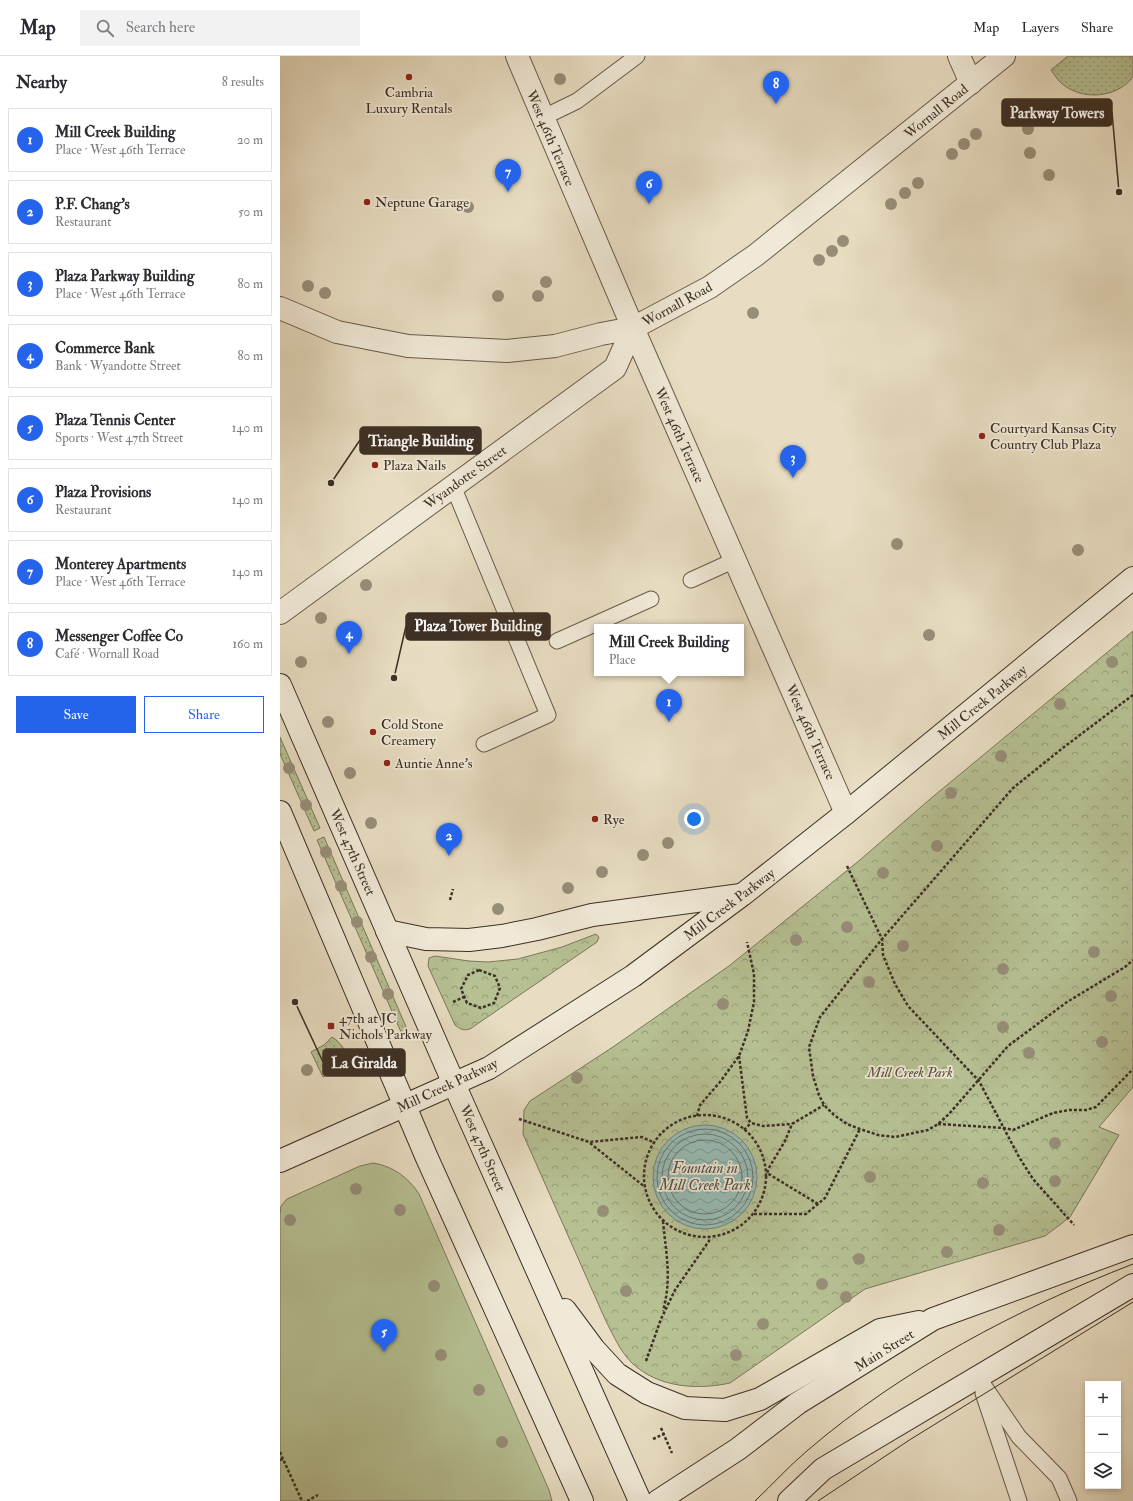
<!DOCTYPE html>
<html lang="en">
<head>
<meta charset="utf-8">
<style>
  :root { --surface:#fff; --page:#f2f2f3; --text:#2b2b33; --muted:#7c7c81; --line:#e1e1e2; --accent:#2563eb }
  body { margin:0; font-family:"IM FELL Double Pica",serif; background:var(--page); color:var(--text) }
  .controls { position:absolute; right:12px; bottom:12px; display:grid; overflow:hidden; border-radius:0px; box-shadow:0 2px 6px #0003 }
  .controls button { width:36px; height:36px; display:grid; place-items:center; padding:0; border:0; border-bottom:1px solid var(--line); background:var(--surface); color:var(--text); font:20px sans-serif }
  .you { position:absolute; left:414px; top:763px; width:14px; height:14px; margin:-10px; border:3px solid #fff; border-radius:50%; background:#1a73e8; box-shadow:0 0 0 6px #1a73e833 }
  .badge { display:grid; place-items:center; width:26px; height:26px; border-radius:50%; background:var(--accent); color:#fff; font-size:13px; font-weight:700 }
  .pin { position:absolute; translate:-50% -33px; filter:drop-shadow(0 1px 2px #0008) }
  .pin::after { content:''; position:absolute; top:21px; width:14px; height:12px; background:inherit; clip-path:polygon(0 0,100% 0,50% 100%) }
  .popup { position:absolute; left:314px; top:568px; width:150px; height:52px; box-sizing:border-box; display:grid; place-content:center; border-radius:0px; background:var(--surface); filter:drop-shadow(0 1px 3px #0005); font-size:13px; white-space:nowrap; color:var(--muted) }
  .popup b { font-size:15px; color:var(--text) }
  .popup::after { content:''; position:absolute; left:50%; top:100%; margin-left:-8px; border:8px solid transparent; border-top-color:var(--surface) }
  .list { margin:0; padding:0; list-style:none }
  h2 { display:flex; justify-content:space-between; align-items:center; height:52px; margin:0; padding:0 16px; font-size:17px }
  h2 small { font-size:13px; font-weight:400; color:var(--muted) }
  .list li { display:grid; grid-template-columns:26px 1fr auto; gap:12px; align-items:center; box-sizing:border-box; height:64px; margin:0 8px 8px; padding:0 8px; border:1px solid var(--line); border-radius:0px }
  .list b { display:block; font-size:15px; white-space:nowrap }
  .list p { margin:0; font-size:13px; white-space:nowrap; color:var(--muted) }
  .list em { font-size:13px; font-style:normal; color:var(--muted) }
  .actions { display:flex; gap:8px; padding:12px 16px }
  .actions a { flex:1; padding:9px 0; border:1px solid var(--accent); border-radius:0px; text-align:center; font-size:14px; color:var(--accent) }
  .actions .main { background:var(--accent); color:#fff }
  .icon { flex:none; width:22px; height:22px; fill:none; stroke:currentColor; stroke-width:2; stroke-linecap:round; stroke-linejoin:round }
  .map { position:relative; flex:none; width:853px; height:1445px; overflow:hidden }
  header { display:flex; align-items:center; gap:24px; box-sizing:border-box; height:56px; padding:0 20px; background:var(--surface); border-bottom:1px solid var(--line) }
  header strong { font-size:19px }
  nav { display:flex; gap:22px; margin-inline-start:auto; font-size:14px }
  .search { width:280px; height:36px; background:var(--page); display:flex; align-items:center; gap:10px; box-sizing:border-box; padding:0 14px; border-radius:0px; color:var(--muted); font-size:15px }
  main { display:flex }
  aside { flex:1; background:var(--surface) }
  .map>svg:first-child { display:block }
</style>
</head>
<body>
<header>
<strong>Map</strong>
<div class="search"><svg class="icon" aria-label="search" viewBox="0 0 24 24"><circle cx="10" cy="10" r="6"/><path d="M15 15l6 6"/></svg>Search here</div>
<nav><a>Map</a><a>Layers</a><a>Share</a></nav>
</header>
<main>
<aside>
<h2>Nearby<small>8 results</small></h2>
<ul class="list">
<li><span class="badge">1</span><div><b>Mill Creek Building</b><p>Place · West 46th Terrace</p></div><em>20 m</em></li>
<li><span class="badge">2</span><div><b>P.F. Chang's</b><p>Restaurant</p></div><em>50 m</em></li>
<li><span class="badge">3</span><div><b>Plaza Parkway Building</b><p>Place · West 46th Terrace</p></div><em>80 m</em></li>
<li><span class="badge">4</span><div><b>Commerce Bank</b><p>Bank · Wyandotte Street</p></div><em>80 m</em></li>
<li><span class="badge">5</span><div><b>Plaza Tennis Center</b><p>Sports · West 47th Street</p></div><em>140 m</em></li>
<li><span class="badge">6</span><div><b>Plaza Provisions</b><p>Restaurant</p></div><em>140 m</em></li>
<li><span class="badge">7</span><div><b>Monterey Apartments</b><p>Place · West 46th Terrace</p></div><em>140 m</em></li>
<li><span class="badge">8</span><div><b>Messenger Coffee Co</b><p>Café · Wornall Road</p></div><em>160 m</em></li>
</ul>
<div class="actions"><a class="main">Save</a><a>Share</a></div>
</aside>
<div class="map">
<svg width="853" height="1445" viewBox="0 0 853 1445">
  <defs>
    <pattern id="grass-dots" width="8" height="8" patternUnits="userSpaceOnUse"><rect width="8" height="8" fill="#b6c093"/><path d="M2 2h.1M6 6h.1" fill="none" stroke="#959c78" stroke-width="1.8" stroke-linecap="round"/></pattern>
    <pattern id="park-crowns" width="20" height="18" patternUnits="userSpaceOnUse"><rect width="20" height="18" fill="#b6c093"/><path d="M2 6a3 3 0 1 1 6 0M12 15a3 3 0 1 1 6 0" fill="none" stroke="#959c78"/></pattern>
    <pattern id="water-waves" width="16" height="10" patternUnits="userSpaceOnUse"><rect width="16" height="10" fill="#97bbb5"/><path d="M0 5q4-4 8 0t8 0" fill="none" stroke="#7c9893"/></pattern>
  </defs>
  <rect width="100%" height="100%" fill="#e8ddc2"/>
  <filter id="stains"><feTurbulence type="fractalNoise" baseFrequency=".005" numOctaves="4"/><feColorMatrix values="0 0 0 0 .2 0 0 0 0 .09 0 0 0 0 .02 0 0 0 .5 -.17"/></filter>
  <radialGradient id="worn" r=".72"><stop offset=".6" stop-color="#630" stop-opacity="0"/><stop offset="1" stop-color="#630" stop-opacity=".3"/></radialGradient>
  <g fill="url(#grass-dots)" stroke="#7a785c" fill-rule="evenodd">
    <path d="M788 0H853V21C836 43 800 45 780 26 777 23 774 18 771 14Z"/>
    <path d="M0 681 40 772 34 775 0 698Z"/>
    <path d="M44 781 127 973 121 976 37 784Z"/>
    <path d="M52 981C61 986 72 1001 63 1011 59 1016 49 1019 43 1021L31 996 44 989ZM52 994H55L58 1003 53 1007 46 1010 42 1004V1001Z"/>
  </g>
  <g fill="url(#park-crowns)" stroke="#7a785c">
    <path d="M853 575V1031L819 1071 839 1079 790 1161 765 1180 585 1233 450 1327C418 1334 378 1332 352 1307 340 1295 333 1279 325 1263L243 1078 244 1054 250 1045 333 991 449 910 580 804 649 744Z"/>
    <path d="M316 878 319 881 317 886 190 973C183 975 180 973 175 969L148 910 149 902 155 900 189 905 208 906 238 903 282 891Z"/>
  </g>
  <path fill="#b6c093" stroke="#7a785c" d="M93 1107C113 1110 129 1122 139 1138L269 1434 272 1445H0V1158L1 1150 7 1143 80 1110Z"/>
  <circle fill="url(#water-waves)" stroke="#73837b" cx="425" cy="1121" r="52"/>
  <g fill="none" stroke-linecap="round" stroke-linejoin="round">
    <g stroke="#6a766d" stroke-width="1">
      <circle cx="425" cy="1121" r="48"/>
      <circle cx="425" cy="1121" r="43"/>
      <circle cx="425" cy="1121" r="37"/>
    </g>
    <defs>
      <g id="lane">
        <path d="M262 62 297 45 357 0"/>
        <path d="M173 430 268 659 204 688"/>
        <path d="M411 524 455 504"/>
        <path d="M277 585 371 543"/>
        <path d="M698 1321 739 1381 779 1422 789 1445"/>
        <path d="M703 1337 739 1445"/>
      </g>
      <g id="street">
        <path d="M237 0 353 272 566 757"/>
        <path d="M679 0 691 27"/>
        <path d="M0 252 57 276 128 290 227 295 275 290 321 278 353 272 430 231 476 199 724 0"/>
        <path d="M0 557 335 312 353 272"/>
      </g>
      <g id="secondary">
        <path d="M0 629 174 1028 360 1445"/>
        <path d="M0 756 147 1102 302 1445"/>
        <path d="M107 875 146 883 189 884 222 880 257 873 312 859 461 839"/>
        <path d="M0 1105 209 1012 353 920 462 839 566 757 853 522"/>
        <path d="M285 1254 314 1293 337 1318 367 1337 405 1352 445 1354 480 1343 600 1274 639 1266"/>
        <path d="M378 1445 458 1393 518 1347 653 1263 853 1190"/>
        <path d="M509 1445 543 1413 853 1229"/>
      </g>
    </defs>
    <use href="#lane" stroke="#685b4c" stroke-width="17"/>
    <use href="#street" stroke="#685b4c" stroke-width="24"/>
    <use href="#secondary" stroke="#3d3025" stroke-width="24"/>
    <g stroke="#3d3025" stroke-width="2.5" stroke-dasharray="3 2" stroke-linecap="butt">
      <path d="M853 639 784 691 733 732 602 883 540 961 529 991 533 1020 539 1039 544 1049 554 1059 567 1068 580 1073 598 1079 615 1081 648 1074 658 1068 669 1058 728 990 787 946 845 911 853 904"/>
      <path d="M567 810 602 883 603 899 615 928 628 950 699 1025 739 1101 753 1123 794 1169"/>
      <path d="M170 844 173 833"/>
      <path d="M199 914 215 920 220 932 214 947 201 952 187 947 181 933 188 919Z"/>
      <path d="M173 946 184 941"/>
      <path d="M459 1000 467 1062 471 1067 483 1070 512 1068"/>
      <circle cx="425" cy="1120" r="61"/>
      <path d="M417 1060 420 1049 440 1026 459 1000 468 975 474 946V918L467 886"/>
      <path d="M239 1063 309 1086 362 1081 375 1087"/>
      <path d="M658 1068 724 1072 733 1074 773 1057 789 1054H806L816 1051 853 1013"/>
      <path d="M464 1074 471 1067"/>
      <path d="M310 1087 365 1131"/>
      <path d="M538 1148 487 1117 490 1110 505 1085 512 1068 544 1049"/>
      <path d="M474 1158H526L545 1142 580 1073"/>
      <path d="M383 1165C386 1198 392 1222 383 1255"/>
      <path d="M366 1305 381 1263 395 1234 429 1185V1181"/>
      <path d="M381 1372 392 1397"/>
      <path d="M373 1383 384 1378"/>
      <path d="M0 1396 3 1403"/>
      <path d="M0 1404 3 1403 22 1445"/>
      <path d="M27 1445 38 1439"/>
    </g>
    <use href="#lane" stroke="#f0e9d7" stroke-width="15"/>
    <use href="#street" stroke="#f0e9d7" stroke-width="22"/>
    <use href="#secondary" stroke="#f0e9d7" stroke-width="22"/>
    <g stroke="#3d3025" stroke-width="1">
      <path d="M475 1445C493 1428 509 1410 528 1394 623 1313 737 1253 853 1208"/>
      <path d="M538 1445 631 1383 853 1246"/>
    </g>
  </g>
  <g fill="#978e78">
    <circle cx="280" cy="23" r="6"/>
    <circle cx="748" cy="73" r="6"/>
    <circle cx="696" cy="78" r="6"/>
    <circle cx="684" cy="88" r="6"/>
    <circle cx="750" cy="97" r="6"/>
    <circle cx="672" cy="98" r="6"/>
    <circle cx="769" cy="119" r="6"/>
    <circle cx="638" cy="127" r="6"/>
    <circle cx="625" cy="137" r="6"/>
    <circle cx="611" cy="148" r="6"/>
    <circle cx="188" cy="151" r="6"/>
    <circle cx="563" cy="185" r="6"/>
    <circle cx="552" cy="195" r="6"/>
    <circle cx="539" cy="204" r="6"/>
    <circle cx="266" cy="226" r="6"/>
    <circle cx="28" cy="230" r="6"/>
    <circle cx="45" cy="237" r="6"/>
    <circle cx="218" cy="240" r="6"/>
    <circle cx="258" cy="240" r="6"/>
    <circle cx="473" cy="257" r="6"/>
    <circle cx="617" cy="488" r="6"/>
    <circle cx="798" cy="494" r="6"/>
    <circle cx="86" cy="529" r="6"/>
    <circle cx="41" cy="562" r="6"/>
    <circle cx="649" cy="579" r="6"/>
    <circle cx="21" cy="606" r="6"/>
    <circle cx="832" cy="606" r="6"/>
    <circle cx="780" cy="648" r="6"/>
    <circle cx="48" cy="666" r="6"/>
    <circle cx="721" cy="700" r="6"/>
    <circle cx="9" cy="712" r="6"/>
    <circle cx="70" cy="717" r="6"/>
    <circle cx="671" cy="737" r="6"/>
    <circle cx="26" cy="749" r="6"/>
    <circle cx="91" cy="767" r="6"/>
    <circle cx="388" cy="787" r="6"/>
    <circle cx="657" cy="790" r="6"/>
    <circle cx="46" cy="796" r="6"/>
    <circle cx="363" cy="799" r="6"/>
    <circle cx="322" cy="816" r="6"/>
    <circle cx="603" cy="817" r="6"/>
    <circle cx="61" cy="830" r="6"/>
    <circle cx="288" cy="832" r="6"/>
    <circle cx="218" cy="853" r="6"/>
    <circle cx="77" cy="866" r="6"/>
    <circle cx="567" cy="871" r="6"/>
    <circle cx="516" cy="884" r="6"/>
    <circle cx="623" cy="890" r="6"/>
    <circle cx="814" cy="896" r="6"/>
    <circle cx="91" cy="901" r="6"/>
    <circle cx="723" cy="913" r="6"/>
    <circle cx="589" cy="926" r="6"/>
    <circle cx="108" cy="938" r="6"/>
    <circle cx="831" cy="940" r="6"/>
    <circle cx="443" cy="948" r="6"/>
    <circle cx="723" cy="971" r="6"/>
    <circle cx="822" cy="986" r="6"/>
    <circle cx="749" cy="997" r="6"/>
    <circle cx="27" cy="1014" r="6"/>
    <circle cx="297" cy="1022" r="6"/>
    <circle cx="775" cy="1087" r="6"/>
    <circle cx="590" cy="1121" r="6"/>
    <circle cx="775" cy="1125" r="6"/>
    <circle cx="703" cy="1127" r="6"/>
    <circle cx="76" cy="1133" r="6"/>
    <circle cx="120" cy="1154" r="6"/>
    <circle cx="323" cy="1155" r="6"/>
    <circle cx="10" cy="1164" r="6"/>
    <circle cx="719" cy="1174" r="6"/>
    <circle cx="667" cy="1196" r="6"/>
    <circle cx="579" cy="1203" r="6"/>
    <circle cx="542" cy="1228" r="6"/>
    <circle cx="154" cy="1230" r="6"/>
    <circle cx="346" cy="1235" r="6"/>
    <circle cx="566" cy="1241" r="6"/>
    <circle cx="483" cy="1268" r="6"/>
    <circle cx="161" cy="1299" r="6"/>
    <circle cx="456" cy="1299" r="6"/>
    <circle cx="199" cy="1334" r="6"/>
    <circle cx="222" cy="1386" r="6"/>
  </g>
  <g fill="#8f2418" stroke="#f0e9d7" stroke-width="1.5">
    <circle cx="129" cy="21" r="4"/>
    <circle cx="87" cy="146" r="4"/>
    <circle cx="702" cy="380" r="4"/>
    <circle cx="95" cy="409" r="4"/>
    <circle cx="93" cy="676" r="4"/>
    <circle cx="107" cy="707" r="4"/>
    <circle cx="315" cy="763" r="4"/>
    <rect x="47" y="966" width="8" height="8" rx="2"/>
  </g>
  <g text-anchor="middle" stroke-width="3.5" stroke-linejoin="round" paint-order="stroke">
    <g font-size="14" fill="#3d3025" stroke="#f0e9d7" text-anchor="start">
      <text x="129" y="41" text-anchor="middle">Cambria<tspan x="129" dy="16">Luxury Rentals</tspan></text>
      <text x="95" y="151">Neptune Garage</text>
      <text x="710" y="377">Courtyard Kansas City<tspan x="710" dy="16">Country Club Plaza</tspan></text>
      <text x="103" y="414">Plaza Nails</text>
      <text x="101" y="673">Cold Stone<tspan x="101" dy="16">Creamery</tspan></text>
      <text x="115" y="712">Auntie Anne's</text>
      <text x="323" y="768">Rye</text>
      <text x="59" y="967">47th at JC<tspan x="59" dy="16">Nichols Parkway</tspan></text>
    </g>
    <g font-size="14" fill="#3d3025" stroke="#f0e9d7">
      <text transform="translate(656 55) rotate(-39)" y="5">Wornall Road</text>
      <text transform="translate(271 82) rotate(67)" y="5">West 46th Terrace</text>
      <text transform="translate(397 248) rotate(-29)" y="5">Wornall Road</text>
      <text transform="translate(400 379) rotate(66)" y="5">West 46th Terrace</text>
      <text transform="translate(185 421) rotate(-36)" y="5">Wyandotte Street</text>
      <text transform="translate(702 646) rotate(-39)" y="5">Mill Creek Parkway</text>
      <text transform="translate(531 676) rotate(66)" y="5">West 46th Terrace</text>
      <text transform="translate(73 796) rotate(66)" y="5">West 47th Street</text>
      <text transform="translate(449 848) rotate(-37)" y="5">Mill Creek Parkway</text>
      <text transform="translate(167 1029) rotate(-25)" y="5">Mill Creek Parkway</text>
      <text transform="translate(203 1092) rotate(66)" y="5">West 47th Street</text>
      <text transform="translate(604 1294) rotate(-32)" y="5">Main Street</text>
    </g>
    <g font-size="14" font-style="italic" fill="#554d3b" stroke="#f0e9d7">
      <text x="630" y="1021">Mill Creek Park</text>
    </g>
    <g font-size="15" font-style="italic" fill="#4f4c42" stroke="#f0e9d7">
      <text x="425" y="1117">Fountain in<tspan x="425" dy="17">Mill Creek Park</tspan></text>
    </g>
  </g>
  <path fill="none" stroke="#3d3025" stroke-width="1.5" d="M839 136L832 56M51 427L80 384M114 622L126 570M15 946L43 1006"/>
  <g fill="#3d3025" stroke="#f0e9d7" stroke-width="1.5">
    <circle cx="839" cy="136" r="4"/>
    <circle cx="51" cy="427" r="4"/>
    <circle cx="114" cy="622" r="4"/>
    <circle cx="15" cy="946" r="4"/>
  </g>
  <g fill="#3d3025" stroke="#3d3025" stroke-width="1.5">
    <rect x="722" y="43" width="110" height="27" rx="4"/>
    <rect x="80" y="371" width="121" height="27" rx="4"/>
    <rect x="126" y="557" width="144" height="27" rx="4"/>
    <rect x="43" y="993" width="82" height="27" rx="4"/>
  </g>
  <g font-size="15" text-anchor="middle" font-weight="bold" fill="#fff">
    <text x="777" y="62">Parkway Towers</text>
    <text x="141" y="390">Triangle Building</text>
    <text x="198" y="575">Plaza Tower Building</text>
    <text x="84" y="1012">La Giralda</text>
  </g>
  <rect width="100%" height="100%" filter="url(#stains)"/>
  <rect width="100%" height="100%" fill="url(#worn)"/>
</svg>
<div class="controls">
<button>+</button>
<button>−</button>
<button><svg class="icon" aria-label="layers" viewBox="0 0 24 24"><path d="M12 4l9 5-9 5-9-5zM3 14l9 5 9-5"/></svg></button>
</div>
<div class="you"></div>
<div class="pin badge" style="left:389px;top:666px">1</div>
<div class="popup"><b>Mill Creek Building</b>Place</div>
<div class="pin badge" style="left:169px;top:800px">2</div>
<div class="pin badge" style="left:513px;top:422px">3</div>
<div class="pin badge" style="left:69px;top:598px">4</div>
<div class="pin badge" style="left:104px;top:1296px">5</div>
<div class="pin badge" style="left:369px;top:148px">6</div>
<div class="pin badge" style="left:228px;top:136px">7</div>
<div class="pin badge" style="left:496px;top:48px">8</div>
</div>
</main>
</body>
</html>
